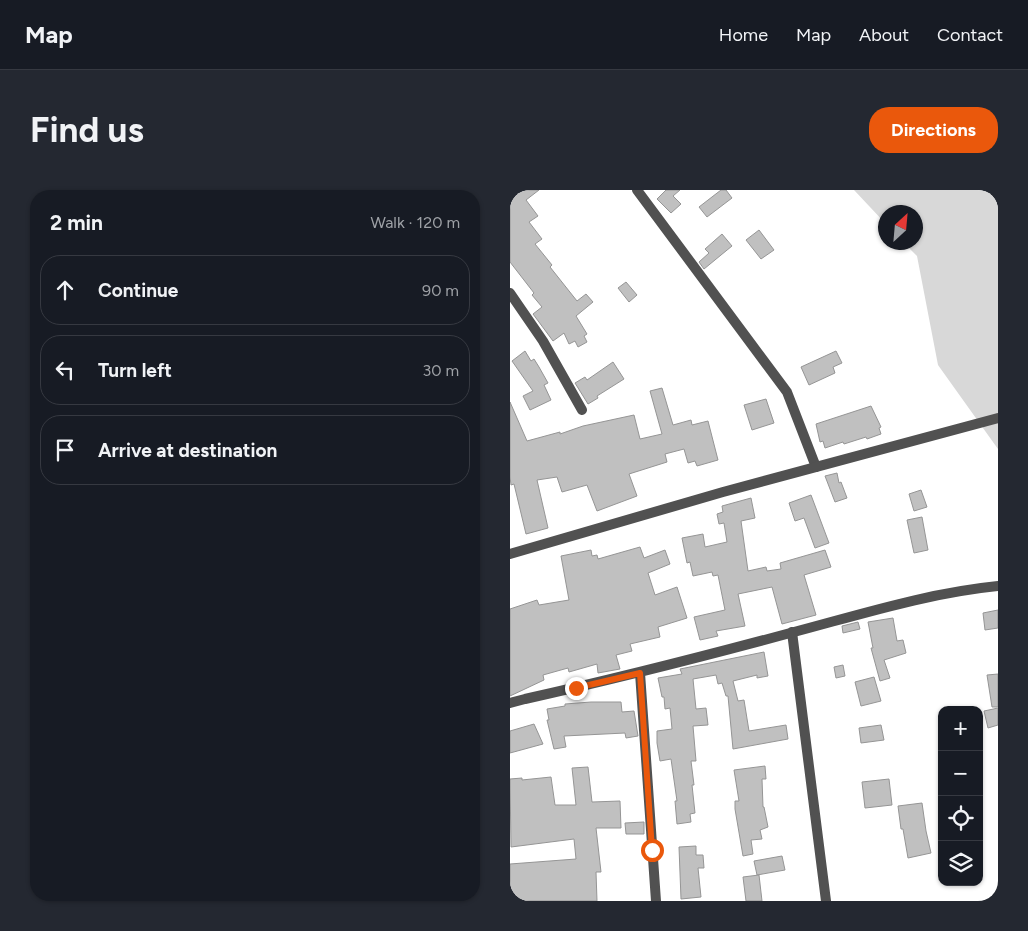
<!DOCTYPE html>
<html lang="en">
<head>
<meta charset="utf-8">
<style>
  :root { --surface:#171b24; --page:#242831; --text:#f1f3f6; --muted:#9ea1a6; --line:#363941; --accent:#ea580c }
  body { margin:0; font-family:Figtree,sans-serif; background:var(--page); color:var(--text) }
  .controls { position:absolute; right:15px; bottom:15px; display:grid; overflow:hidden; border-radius:10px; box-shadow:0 1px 4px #0004 }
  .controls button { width:45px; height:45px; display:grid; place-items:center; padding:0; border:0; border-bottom:1px solid var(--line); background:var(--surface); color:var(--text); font:25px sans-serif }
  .compass { position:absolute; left:368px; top:15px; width:45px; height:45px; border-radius:50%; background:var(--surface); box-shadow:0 1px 4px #0004; rotate:26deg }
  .stop { position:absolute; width:15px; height:15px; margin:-11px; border:4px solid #ea580c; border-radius:50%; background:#fff }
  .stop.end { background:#ea580c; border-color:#fff; box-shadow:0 1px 5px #0008 }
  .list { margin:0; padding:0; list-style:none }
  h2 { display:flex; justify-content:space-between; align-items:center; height:65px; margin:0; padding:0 20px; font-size:21px }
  h2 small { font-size:16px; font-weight:400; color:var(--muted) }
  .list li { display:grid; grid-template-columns:32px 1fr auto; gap:15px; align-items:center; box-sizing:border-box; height:70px; margin:0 10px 10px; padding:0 10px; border:1px solid var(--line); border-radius:20px }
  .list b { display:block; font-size:19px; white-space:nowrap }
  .list em { font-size:16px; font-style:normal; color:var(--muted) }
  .icon { flex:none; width:28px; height:28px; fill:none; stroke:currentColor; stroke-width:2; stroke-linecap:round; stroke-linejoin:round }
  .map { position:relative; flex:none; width:488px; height:711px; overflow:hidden; border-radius:20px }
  header { display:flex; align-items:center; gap:30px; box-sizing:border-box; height:70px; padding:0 25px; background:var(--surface); border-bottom:1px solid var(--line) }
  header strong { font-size:24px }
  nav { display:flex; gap:28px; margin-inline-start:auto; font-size:18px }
  .intro { display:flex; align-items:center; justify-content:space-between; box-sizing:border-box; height:120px; padding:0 30px }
  h1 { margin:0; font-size:35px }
  .button { padding:12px 22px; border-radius:20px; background:var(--accent); color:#fff; font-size:18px; font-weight:700 }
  main { display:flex; gap:30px; padding:0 30px }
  aside { flex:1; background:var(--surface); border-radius:20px; box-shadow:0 1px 4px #0004 }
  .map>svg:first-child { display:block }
</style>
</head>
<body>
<header>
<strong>Map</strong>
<nav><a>Home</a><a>Map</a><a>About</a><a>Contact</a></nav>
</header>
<div class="intro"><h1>Find us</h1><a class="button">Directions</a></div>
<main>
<aside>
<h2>2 min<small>Walk · 120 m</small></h2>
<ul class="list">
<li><svg class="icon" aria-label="ahead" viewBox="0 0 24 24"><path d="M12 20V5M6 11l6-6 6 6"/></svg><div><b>Continue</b></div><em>90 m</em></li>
<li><svg class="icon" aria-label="left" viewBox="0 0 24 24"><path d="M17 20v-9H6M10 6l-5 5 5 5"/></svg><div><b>Turn left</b></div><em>30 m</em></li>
<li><svg class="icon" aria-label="arrive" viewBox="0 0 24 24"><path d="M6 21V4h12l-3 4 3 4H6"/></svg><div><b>Arrive at destination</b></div></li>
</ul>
</aside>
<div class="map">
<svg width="488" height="711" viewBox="0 0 488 711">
  <rect width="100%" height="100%" fill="#fff"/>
  <path fill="#d8d8d8" d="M344 0H488V259L428 175 407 66 394 53 406 52V22H376L375 33Z"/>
  <g fill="#c0c0c0" stroke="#959595">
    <path d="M0 0H29L16 10 28 26 19 32 32 49 25 54 42 75 40 77 67 111 76 104 83 112 66 126 77 144 74 146 77 152 68 157 65 151 59 154 54 143 43 151 23 124 32 117 22 105 24 103 0 72Z"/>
    <path d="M156 0H170L163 6 171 14 161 23 147 9Z"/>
    <path d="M211 0H216L222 8 197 27 189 17Z"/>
    <path d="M249 40 264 60 251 69 236 50Z"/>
    <path d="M212 44 222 56 194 79 189 72 199 63 195 59Z"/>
    <path d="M116 92 127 105 119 112 108 98Z"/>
    <path d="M15 161 21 171 24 169 29 177 38 193 34 195 41 210 20 220 13 206 23 201 2 171Z"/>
    <path d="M326 161 332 173 323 177 325 183 299 195 291 177Z"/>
    <path d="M103 172 114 189 87 206 88 208 78 214 65 193 75 187 77 190Z"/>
    <path d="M152 198 163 235 181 230 182 235 198 231 208 270 187 276 185 271 178 273 174 259 155 264 157 272 119 284 127 306 87 321 77 295 52 302 47 287 27 290 38 338 16 344 4 294 1 295 0 287V212L17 251 50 242V244L73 236 124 225 130 249 152 244 140 201Z"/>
    <path d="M256 209 264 233 242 240 234 215Z"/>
    <path d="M361 216 371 237 369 238 371 244 357 249 356 247 334 254 333 252 315 258 313 251 310 252 306 234Z"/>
    <path d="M327 283 329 293 331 292 337 308 325 312 315 286Z"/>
    <path d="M411 300 417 317 404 321 399 304Z"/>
    <path d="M301 305 319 353 305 358 294 328 285 331 279 313Z"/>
    <path d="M241 308 245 328 231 331 238 381 256 377 257 381 271 379 270 373 315 360 321 377 294 385 306 425 272 434 262 397 228 404 235 436 206 441 208 446 190 450 184 427 215 420 208 385 203 386 202 382 183 386 180 372 177 373 172 348 193 344 195 357 217 352 214 333 209 334 207 324 213 322 212 316Z"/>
    <path d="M412 327 418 360 404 363 397 330Z"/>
    <path d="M130 357 134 368 155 360 160 374 138 383 145 405 167 397 177 428 148 437 150 447 120 454 122 461 106 465 110 479 88 483 87 474 59 482 58 478 33 485 34 490 0 506V419L27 410 29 415 59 410 51 366 81 360 82 366 87 365 88 369Z"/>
    <path d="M488 420V438L475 440 473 423Z"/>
    <path d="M383 428 387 451 393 450 396 463 374 470 380 488 370 491 361 458H363L358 432Z"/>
    <path d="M348 432 350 439 333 443 332 436Z"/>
    <path d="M254 462 258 486 247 488V485L223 491 228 511 234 510 239 541 276 535 278 549 223 559 218 506H216L212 493 208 494 206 485 183 489 186 519 196 518 198 535 183 536 186 571H181L184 595H182L185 623 180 624 181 632 167 634 165 611H167L161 569 150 571 147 553V541L162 539 160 518 155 519 154 507H152L148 488 172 484 170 479Z"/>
    <path d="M333 475 335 486 326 488 324 477Z"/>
    <path d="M488 484V517H482L477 485Z"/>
    <path d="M364 487 371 511 351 516 345 492Z"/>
    <path d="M81 512H111L112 522 124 521 128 546 116 548 115 543 54 546 56 557 44 559 37 530H39L37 519 55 516V514Z"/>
    <path d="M488 518V535L478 538 474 521Z"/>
    <path d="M24 534 33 554 0 563V541Z"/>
    <path d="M371 535 374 550 351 553 349 538Z"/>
    <path d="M255 576 256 589H252L253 617H254L258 637 250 640 252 649 241 650 243 664 233 666 225 619V611H229L224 580Z"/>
    <path d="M78 577 82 612 110 611 111 638H86L91 682H86L87 711H0V674L66 669 64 649 1 657 0 589 12 588V590L41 587 45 615H66L62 578Z"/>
    <path d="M379 589 382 615 355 618 352 592Z"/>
    <path d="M412 613 416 641 421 663 398 668 393 639H391L388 616Z"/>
    <path d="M134 632V644H116L115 633Z"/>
    <path d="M186 656V665H193L194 678H188L191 707 171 709 169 657Z"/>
    <path d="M272 666 275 680 247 685 244 671Z"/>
    <path d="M249 685 252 711H236L233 687Z"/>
  </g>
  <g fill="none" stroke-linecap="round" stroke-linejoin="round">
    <g stroke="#515151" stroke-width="10">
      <path d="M127 0 277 202 306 277"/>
      <path d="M0 103 33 151 72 220"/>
      <path d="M0 364 213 302 488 228"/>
      <path d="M282 442 316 711"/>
      <path d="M130 483 146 711"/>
      <path d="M0 513 15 509C105 489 195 466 284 442 352 424 418 403 488 396"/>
    </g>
  </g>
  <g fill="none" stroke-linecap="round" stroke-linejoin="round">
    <path stroke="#ea580c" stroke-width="6" d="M66 498 130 483 142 660"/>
  </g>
</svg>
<div class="controls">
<button>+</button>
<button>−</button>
<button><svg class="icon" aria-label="locate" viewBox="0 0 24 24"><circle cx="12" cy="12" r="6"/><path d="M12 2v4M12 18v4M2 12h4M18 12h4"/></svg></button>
<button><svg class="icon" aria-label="layers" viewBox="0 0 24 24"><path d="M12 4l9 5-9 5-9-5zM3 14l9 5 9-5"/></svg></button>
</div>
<svg class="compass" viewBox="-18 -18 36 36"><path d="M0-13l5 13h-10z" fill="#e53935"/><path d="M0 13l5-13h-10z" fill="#9ea1a6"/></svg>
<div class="stop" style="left:142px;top:660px"></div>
<div class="stop end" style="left:66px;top:498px"></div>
</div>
</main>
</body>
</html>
